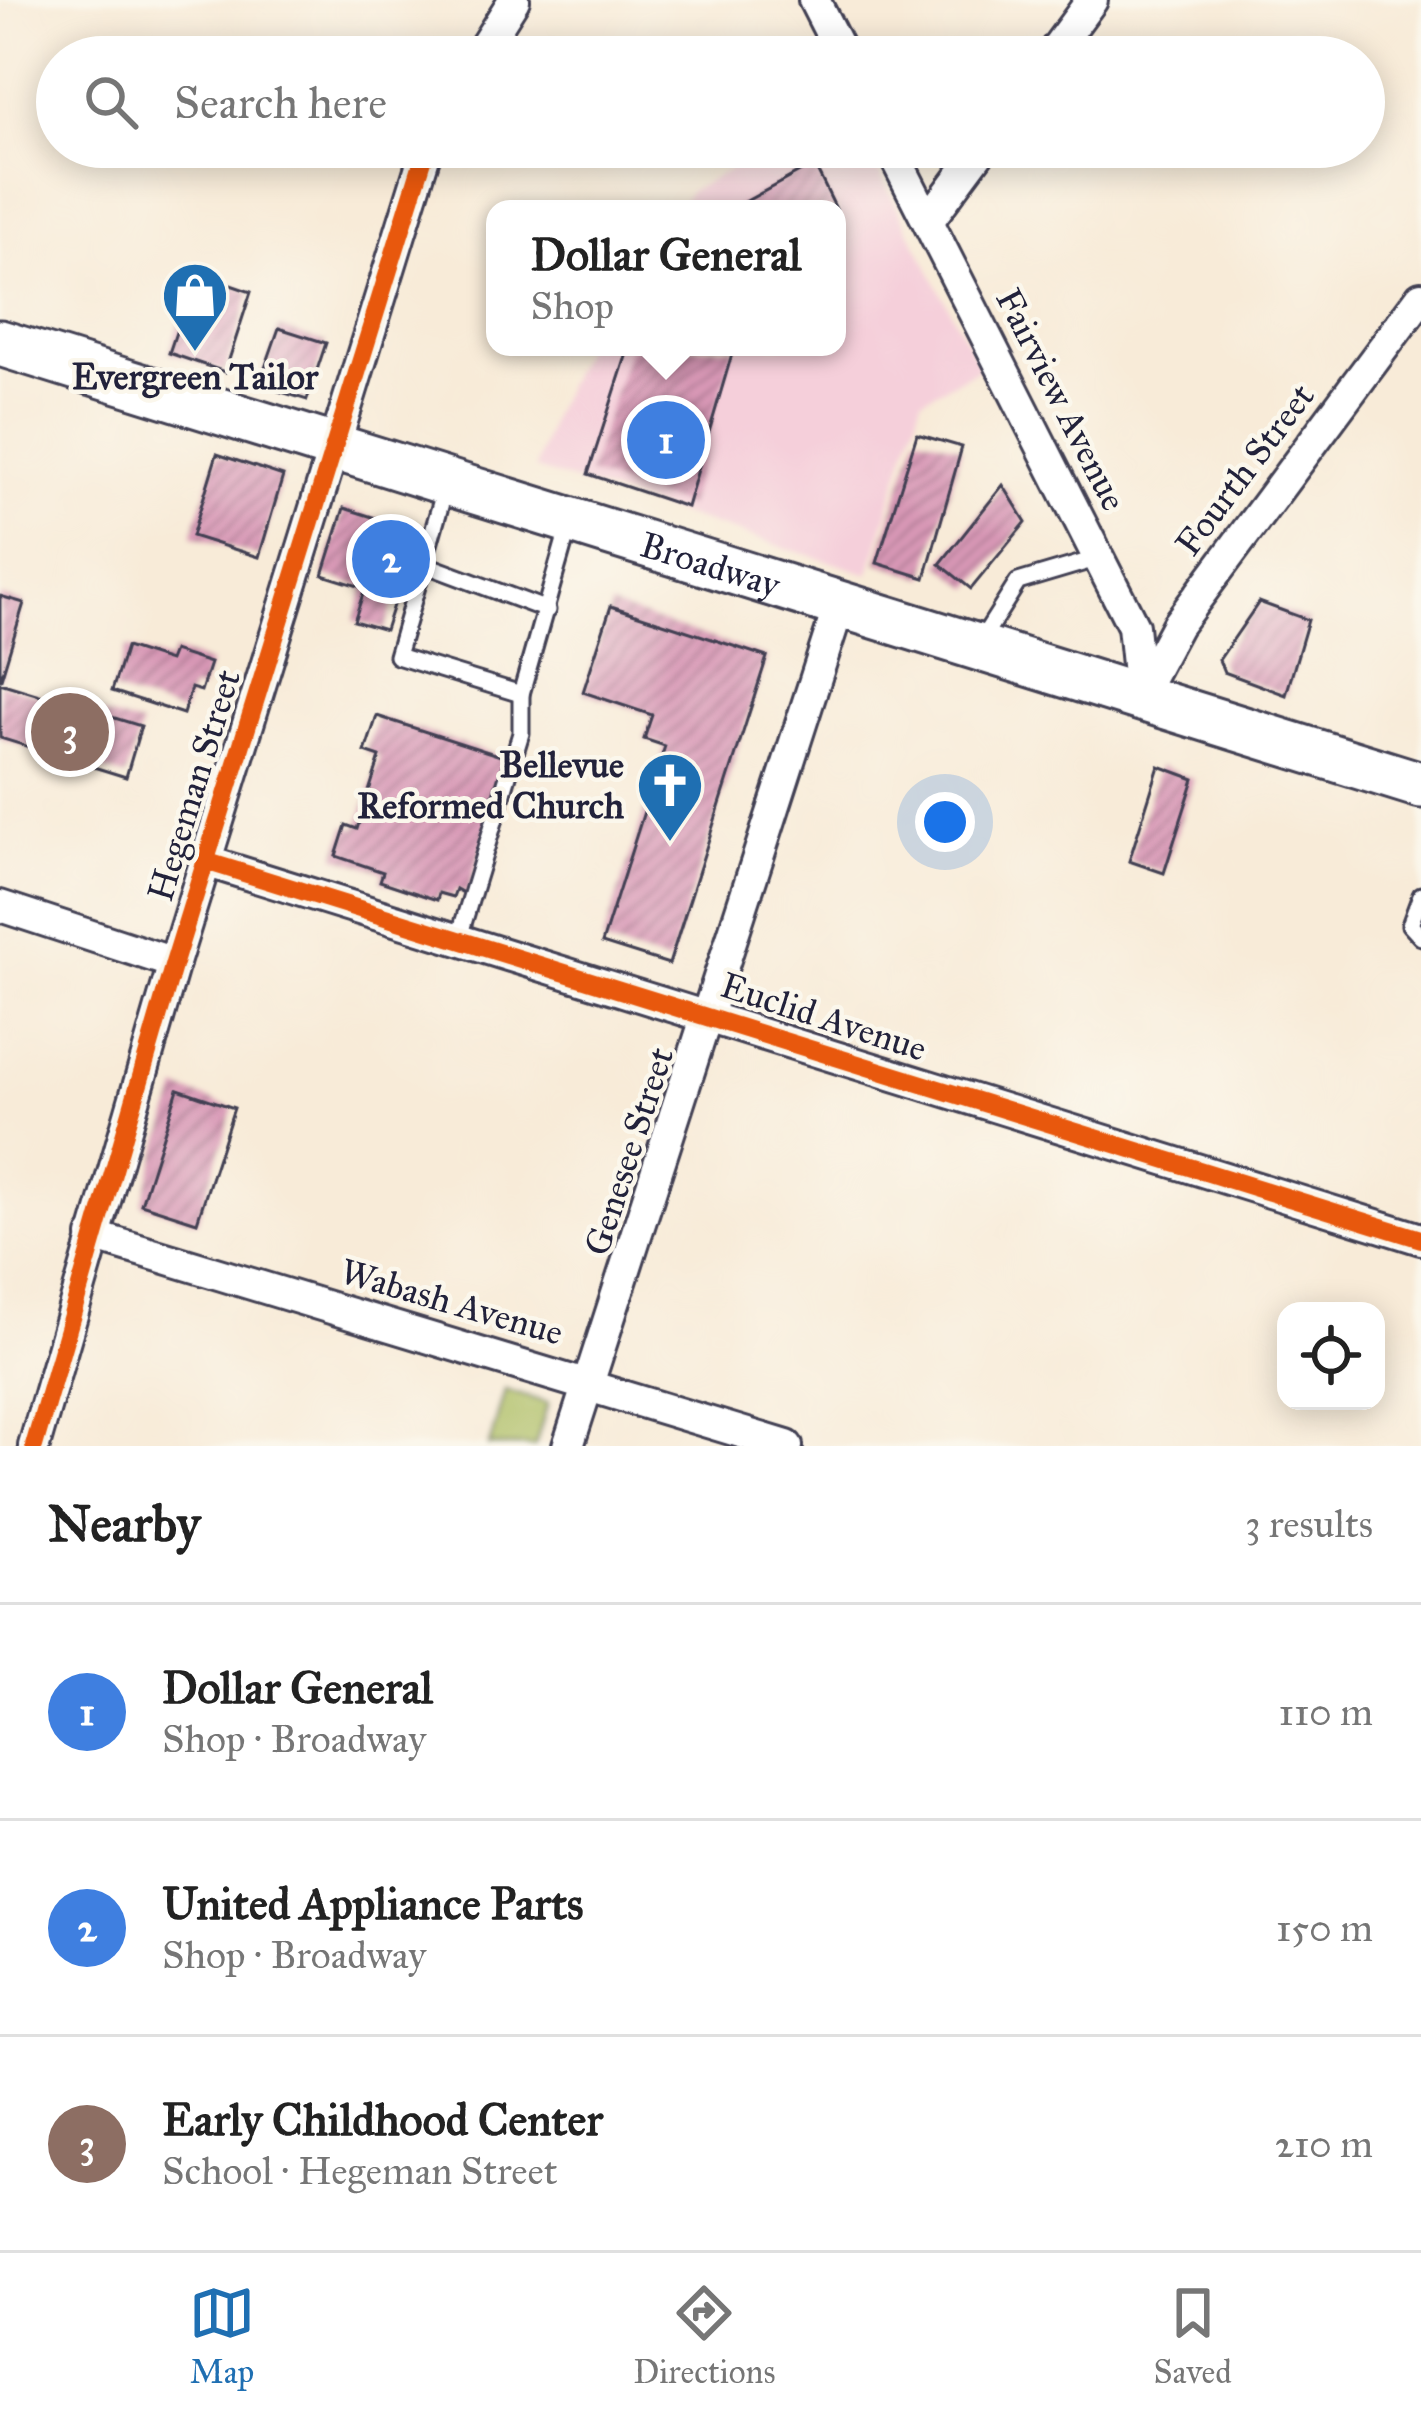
<!DOCTYPE html>
<html lang="en">
<head>
<meta charset="utf-8">
<style>
  :root { --surface:#fff; --page:#f6f6f6; --text:#222; --muted:#767676; --line:#e0e0e0; --accent:#1f6fb2 }
  body { margin:0; font-family:"IM FELL Great Primer",serif; background:var(--page); color:var(--text) }
  .controls { position:absolute; right:36px; bottom:36px; display:grid; overflow:hidden; border-radius:24px; box-shadow:0 6px 30px #0003 }
  .controls button { width:108px; height:108px; display:grid; place-items:center; padding:0; border:0; border-bottom:3px solid var(--line); background:var(--surface); color:var(--text); font:60px sans-serif }
  .you { position:absolute; left:945px; top:822px; width:42px; height:42px; margin:-30px; border:9px solid #fff; border-radius:50%; background:#1a73e8; box-shadow:0 0 0 18px #1a73e833 }
  .badge { display:grid; place-items:center; width:78px; height:78px; border-radius:50%; background:var(--accent); color:#fff; font-size:39px; font-weight:700 }
  .pin { position:absolute; translate:-50% -50%; border:6px solid #fff; box-shadow:0 3px 12px #0006 }
  .popup { position:absolute; left:486px; top:200px; width:360px; height:156px; box-sizing:border-box; display:grid; place-content:center; border-radius:24px; background:var(--surface); filter:drop-shadow(0 3px 9px #0005); font-size:39px; white-space:nowrap; color:var(--muted) }
  .popup b { font-size:45px; color:var(--text) }
  .popup::after { content:''; position:absolute; left:50%; top:100%; margin-left:-24px; border:24px solid transparent; border-top-color:var(--surface) }
  .list { margin:0; padding:0; list-style:none }
  h2 { display:flex; justify-content:space-between; align-items:center; height:156px; margin:0; padding:0 48px; font-size:51px }
  h2 small { font-size:39px; font-weight:400; color:var(--muted) }
  .list li { display:grid; grid-template-columns:78px 1fr auto; gap:36px; align-items:center; box-sizing:border-box; height:216px; padding:0 48px; border-top:3px solid var(--line) }
  .list b { display:block; font-size:45px; white-space:nowrap }
  .list p { margin:0; font-size:39px; white-space:nowrap; color:var(--muted) }
  .list em { font-size:39px; font-style:normal; color:var(--muted) }
  .icon { flex:none; width:66px; height:66px; fill:none; stroke:currentColor; stroke-width:2; stroke-linecap:round; stroke-linejoin:round }
  .map { position:relative; flex:none; width:1421px; height:1446px; overflow:hidden }
  .search { position:absolute; background:var(--surface); box-shadow:0 6px 30px #0003; left:36px; right:36px; top:36px; height:132px; display:flex; align-items:center; gap:30px; box-sizing:border-box; padding:0 42px; border-radius:66px; color:var(--muted); font-size:45px }
  .sheet { height:804px; background:var(--surface) }
  nav { display:flex; justify-content:space-around; align-items:center; box-sizing:border-box; height:168px; border-top:3px solid var(--line); background:var(--surface); font-size:33px; color:var(--muted) }
  nav a { display:grid; justify-items:center; gap:6px }
  nav .on { color:var(--accent) }
  .map>svg:first-child { display:block }
</style>
</head>
<body>
<div class="map">
<svg width="1421" height="1446" viewBox="0 0 1421 1446">
  <defs>
    <pattern id="building-hatch" width="6" height="6" patternUnits="userSpaceOnUse" patternTransform="scale(3)"><rect width="6" height="6" fill="#d898b6"/><path d="M-1 1l2-2M0 6l6-6M5 7l2-2" fill="none" stroke="#af7c95"/></pattern>
  </defs>
  <rect width="100%" height="100%" fill="#fbf7ec"/>
  <filter id="ink" filterUnits="userSpaceOnUse"><feTurbulence type="fractalNoise" baseFrequency=".00833" numOctaves="2"/><feDisplacementMap in="SourceGraphic" scale="24" xChannelSelector="R" yChannelSelector="G"/><feConvolveMatrix kernelMatrix="1 2 1 2 8 2 1 2 1" color-interpolation-filters="sRGB"/></filter>
  <filter id="wash" filterUnits="userSpaceOnUse"><feTurbulence type="fractalNoise" baseFrequency=".004" numOctaves="4" result="noise"/><feDisplacementMap in="SourceGraphic" scale="48" xChannelSelector="R" yChannelSelector="G"/><feGaussianBlur stdDeviation="2.7" result="paint"/><feColorMatrix in="noise" values="0 0 0 0 0 0 0 0 0 0 0 0 0 0 0 0 0 1.4 0 .05"/><feComposite in="paint" operator="in"/></filter>
  <g filter="url(#wash)">
    <rect width="100%" height="100%" fill="#f8ebd8"/>
    <path fill="#f5cfda" d="M835 147H866L980 368 922 399 869 574 535 469 552 415 584 347H837V209H677L690 191 739 165Z"/>
    <path fill="#abbc60" stroke="#666f4e" stroke-width="3" d="M505 1390 548 1403 535 1446H489Z"/>
    <g id="blocks">
      <g fill="url(#building-hatch)">
        <path d="M814 164 836 209H732Z"/>
        <path d="M196 273 251 292 225 372 169 353Z"/>
        <path d="M279 328 326 343 307 400 259 385Z"/>
        <path d="M629 347H734L687 507 588 474Z"/>
        <path d="M917 434 962 447 925 578 877 563Z"/>
        <path d="M217 454 283 476 259 557 192 536Z"/>
        <path d="M1003 485 1026 522 971 589 940 564Z"/>
        <path d="M344 508 417 531 385 630 354 621 365 588 323 575Z"/>
        <path d="M0 596 24 603 1 679H0Z"/>
        <path d="M1259 602 1308 620 1286 695 1224 672 1219 660Z"/>
        <path d="M611 606 767 657 669 964 602 943 665 746 644 739 652 715 583 692Z"/>
        <path d="M126 647 169 661 173 651 210 663 201 691 191 688 183 714 112 691Z"/>
        <path d="M0 683 141 726 126 777 0 738Z"/>
        <path d="M377 716 510 759 467 895 456 889 453 897 439 893 437 900 380 881 383 872 336 856 346 825 357 829 380 757 365 752Z"/>
        <path d="M1159 766 1194 779 1164 873 1129 861Z"/>
        <path d="M178 1089 234 1108 197 1222 141 1204Z"/>
      </g>
    </g>
  </g>
  <g filter="url(#ink)">
    <use href="#blocks" fill-opacity="0" stroke="#424053" stroke-width="3"/>
    <g fill="none" stroke-linecap="round" stroke-linejoin="round">
      <defs>
        <g id="lane">
          <path d="M445 489 397 656 521 694"/>
          <path d="M424 564 547 610"/>
          <path d="M980 642 1018 582 1099 558"/>
          <path d="M1421 895 1410 925 1421 937"/>
          <path d="M459 937 521 733V694L570 522"/>
        </g>
        <g id="street">
          <path d="M814 0 843 57"/>
          <path d="M478 57 514 0"/>
          <path d="M1050 57 1092 0"/>
          <path d="M890 147 1133 626 1140 694"/>
          <path d="M928 221 983 147"/>
          <path d="M1140 694 1177 625 1421 297"/>
          <path d="M205 861 1421 1239"/>
          <path d="M0 906 174 963"/>
          <path d="M93 1236 787 1446"/>
          <path d="M34 1446 174 963 427 147"/>
          <path d="M568 1446 840 603"/>
        </g>
        <g id="secondary">
          <path id="s1" d="M0 343 1421 785"/>
        </g>
      </defs>
      <use href="#lane" stroke="#424053" stroke-width="21"/>
      <use href="#street" stroke="#424053" stroke-width="36"/>
      <use href="#secondary" stroke="#424053" stroke-width="51"/>
      <use href="#lane" stroke="#fff" stroke-width="15"/>
      <use href="#street" stroke="#fff" stroke-width="30"/>
      <use href="#secondary" stroke="#fff" stroke-width="45"/>
      <defs>
        <g id="cycleway">
          <path d="M205 861 1421 1239"/>
          <path d="M34 1446 174 963 427 147"/>
        </g>
      </defs>
      <use href="#cycleway" stroke="#fbf7ec" stroke-width="26"/>
      <use href="#cycleway" stroke="#e8590c" stroke-width="18"/>
    </g>
  </g>
  <defs>
    <symbol id="shop-pin" viewBox="-11 -11 22 30"><path d="M0 17L-7.5 6A9.5 9.5 0 1 1 7.5 6Z" fill="#1f6fb2" stroke="#fbf7ec"/><path d="M-5-2.5h2.3a2.7 3.5 0 0 1 5.4 0H5L5.5 6h-11ZM-1.5-2.5h3a1.5 2.3 0 0 0-3 0Z" fill="#fff"/></symbol>
    <symbol id="church-pin" viewBox="-11 -11 22 30"><path d="M0 17L-7.5 6A9.5 9.5 0 1 1 7.5 6Z" fill="#1f6fb2" stroke="#fbf7ec"/><path d="M-1.2-6h2.4v3.5h3.3v2.4h-3.3V6h-2.4V-.1h-3.3v-2.4h3.3Z" fill="#fff"/></symbol>
  </defs>
  <g fill-rule="evenodd">
    <use href="#shop-pin" x="157" y="257" width="76" height="104"/>
    <use href="#church-pin" x="632" y="747" width="76" height="104"/>
  </g>
  <g text-anchor="middle" stroke-width="9" stroke-linejoin="round" paint-order="stroke">
    <g font-size="36" font-weight="bold" fill="#22223b" stroke="#fbf7ec">
      <text x="195" y="389">Evergreen Tailor</text>
      <text x="624" y="777" text-anchor="end">Bellevue<tspan x="624" dy="41">Reformed Church</tspan></text>
    </g>
    <g font-size="36" fill="#22223b" stroke="#fbf7ec">
      <text transform="translate(1062 399) rotate(63)" y="13">Fairview Avenue</text>
      <text transform="translate(1244 469) rotate(-53)" y="13">Fourth Street</text>
      <text dy="13" stroke="none"><textPath href="#s1" startOffset="744">Broadway</textPath></text>
      <text transform="translate(193 785) rotate(-73)" y="13">Hegeman Street</text>
      <text transform="translate(824 1016) rotate(18)" y="13">Euclid Avenue</text>
      <text transform="translate(628 1151) rotate(-72)" y="13">Genesee Street</text>
      <text transform="translate(452 1301) rotate(16)" y="13">Wabash Avenue</text>
    </g>
  </g>
</svg>
<div class="controls">
<button><svg class="icon" aria-label="locate" viewBox="0 0 24 24"><circle cx="12" cy="12" r="6"/><path d="M12 2v4M12 18v4M2 12h4M18 12h4"/></svg></button>
</div>
<div class="you"></div>
<div class="pin badge" style="left:666px;top:440px;background:#3f7fe0">1</div>
<div class="popup"><b>Dollar General</b>Shop</div>
<div class="pin badge" style="left:391px;top:559px;background:#3f7fe0">2</div>
<div class="pin badge" style="left:70px;top:732px;background:#8d6e63">3</div>
<div class="search"><svg class="icon" aria-label="search" viewBox="0 0 24 24"><circle cx="10" cy="10" r="6"/><path d="M15 15l6 6"/></svg>Search here</div>
</div>
<section class="sheet">
<h2>Nearby<small>3 results</small></h2>
<ul class="list">
<li><span class="badge" style="background:#3f7fe0">1</span><div><b>Dollar General</b><p>Shop · Broadway</p></div><em>110 m</em></li>
<li><span class="badge" style="background:#3f7fe0">2</span><div><b>United Appliance Parts</b><p>Shop · Broadway</p></div><em>150 m</em></li>
<li><span class="badge" style="background:#8d6e63">3</span><div><b>Early Childhood Center</b><p>School · Hegeman Street</p></div><em>210 m</em></li>
</ul>
</section>
<nav>
<a class="on"><svg class="icon" aria-label="map" viewBox="0 0 24 24"><path d="M3 6l6-2 6 2 6-2v14l-6 2-6-2-6 2zM9 4v14M15 6v14"/></svg>Map</a>
<a><svg class="icon" aria-label="directions" viewBox="0 0 24 24"><path d="M12 3l9 9-9 9-9-9zM9 14v-3h6M13 9l2 2-2 2"/></svg>Directions</a>
<a><svg class="icon" aria-label="saved" viewBox="0 0 24 24"><path d="M7 4h10v16l-5-4-5 4z"/></svg>Saved</a>
</nav>
</body>
</html>
